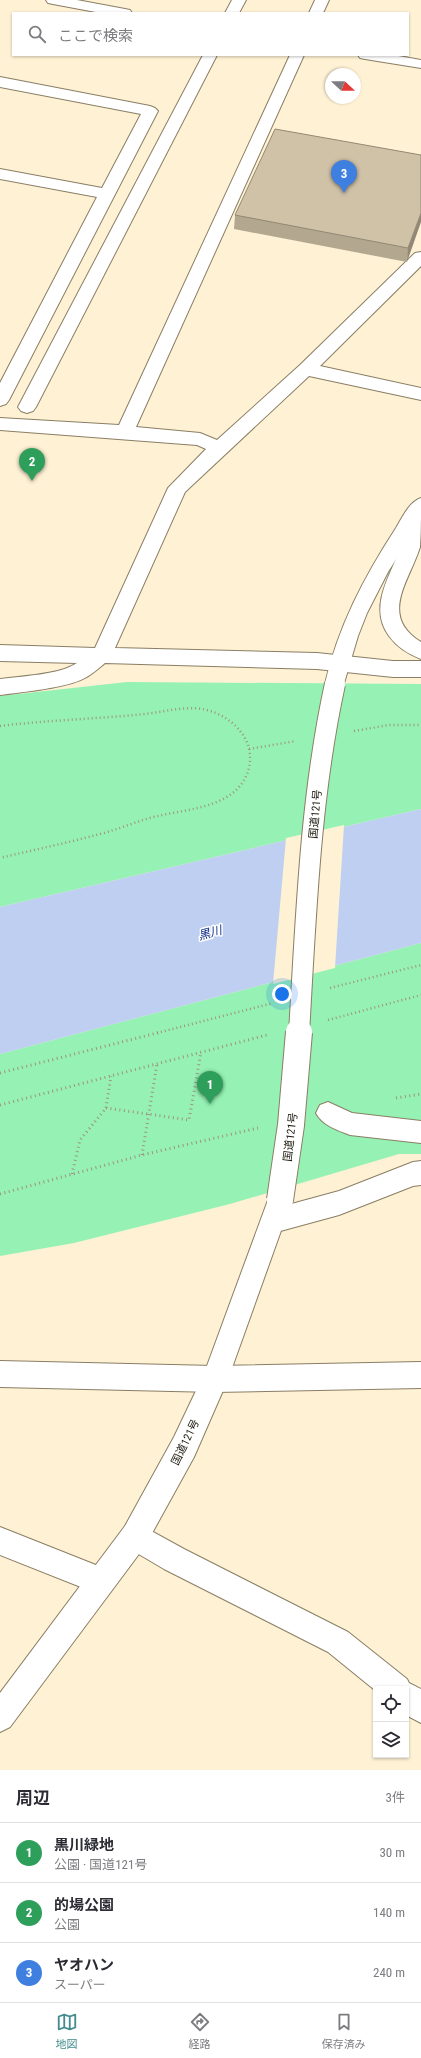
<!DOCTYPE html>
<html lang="ja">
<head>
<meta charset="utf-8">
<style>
  :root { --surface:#fff; --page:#f2f2f3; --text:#2b2b33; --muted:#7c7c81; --line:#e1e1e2; --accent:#438b8d }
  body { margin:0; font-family:"Roboto Condensed","Noto Sans JP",sans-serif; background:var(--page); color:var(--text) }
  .controls { position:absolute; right:12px; bottom:12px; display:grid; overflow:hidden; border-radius:0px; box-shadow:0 1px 3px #0004 }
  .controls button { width:36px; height:36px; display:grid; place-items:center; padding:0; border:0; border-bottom:1px solid var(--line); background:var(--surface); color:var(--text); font:20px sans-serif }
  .compass { position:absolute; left:325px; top:68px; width:36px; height:36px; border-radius:50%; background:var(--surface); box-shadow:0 1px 3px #0004; rotate:112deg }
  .you { position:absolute; left:282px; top:994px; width:14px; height:14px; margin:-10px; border:3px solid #fff; border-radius:50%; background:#1a73e8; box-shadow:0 0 0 6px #1a73e833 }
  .badge { display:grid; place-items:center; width:26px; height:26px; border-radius:50%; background:var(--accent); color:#fff; font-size:13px; font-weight:700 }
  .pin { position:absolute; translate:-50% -33px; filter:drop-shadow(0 1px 2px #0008) }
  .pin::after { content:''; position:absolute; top:21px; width:14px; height:12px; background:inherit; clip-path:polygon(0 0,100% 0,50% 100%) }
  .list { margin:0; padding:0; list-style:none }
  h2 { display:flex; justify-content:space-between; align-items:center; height:52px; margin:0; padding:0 16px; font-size:17px }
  h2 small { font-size:13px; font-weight:400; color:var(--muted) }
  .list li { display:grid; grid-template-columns:26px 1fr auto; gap:12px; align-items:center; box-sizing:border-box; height:60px; padding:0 16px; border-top:1px solid var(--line) }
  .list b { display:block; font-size:15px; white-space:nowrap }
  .list p { margin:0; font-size:13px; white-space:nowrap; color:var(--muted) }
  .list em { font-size:13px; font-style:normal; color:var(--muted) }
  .icon { flex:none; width:22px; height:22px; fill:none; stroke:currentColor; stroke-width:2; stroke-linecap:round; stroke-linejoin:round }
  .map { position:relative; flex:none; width:421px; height:1770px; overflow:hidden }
  .search { position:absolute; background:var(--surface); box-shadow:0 1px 3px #0004; left:12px; right:12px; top:12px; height:44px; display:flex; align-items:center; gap:10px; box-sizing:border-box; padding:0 14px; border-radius:0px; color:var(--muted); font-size:15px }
  .sheet { height:232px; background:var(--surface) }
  nav { display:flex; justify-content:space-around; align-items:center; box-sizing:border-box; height:56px; border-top:1px solid var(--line); background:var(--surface); font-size:11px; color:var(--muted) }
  nav a { display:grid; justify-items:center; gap:2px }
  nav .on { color:var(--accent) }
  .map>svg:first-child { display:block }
</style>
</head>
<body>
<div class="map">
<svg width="421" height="1770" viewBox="0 0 421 1770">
  <rect width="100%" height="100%" fill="#fef1d4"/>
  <g fill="#95f2b4">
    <path d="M127 682 421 684V809L0 907V696Z"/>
    <path d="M421 943V1154H399L230 1204 74 1243 0 1256V1054Z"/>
  </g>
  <path fill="#becff1" d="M421 809V943L0 1054V907Z"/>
  <path fill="#fef1d4" d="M344 825 335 968 273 984 286 838Z"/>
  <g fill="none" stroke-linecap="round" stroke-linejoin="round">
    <defs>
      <g id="pedestrian">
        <path d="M232 0H246L239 13H225Z"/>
        <path d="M203 55H217L36 407 33 411 27 413 21 411 18 407Z"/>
        <path d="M328 1102 352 1113 421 1121V1143L350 1135C337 1130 322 1125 316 1113L320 1105Z"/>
      </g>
      <g id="minor">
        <path d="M315 0H329L323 13H309Z"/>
        <path d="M290 55H304L136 427 200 433 217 440 300 365 415 253 421 252V266L320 366 421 388V400L309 376 185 492 115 648 317 653 393 661H421V677H393L317 669 105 663C99 668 92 674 85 678 67 688 22 692 0 695V679C22 676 59 675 77 663L0 661V645L95 648 168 488 206 449 197 445 0 430V418L119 425Z"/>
        <path d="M0 77 150 106 155 108 158 111 9 400 6 404 0 406V383L97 197 0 179V169L102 188 141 114 0 87Z"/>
        <path d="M421 504C421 517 421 535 420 547 410 580 378 616 421 642V659C408 654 397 647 389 636 368 607 390 576 401 547 406 534 407 518 414 506Z"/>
        <path d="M421 1161V1185L413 1186 339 1215 273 1233 264 1229 261 1221 264 1213 273 1209 339 1191 413 1162Z"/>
        <path d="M0 1361 215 1366 224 1370 228 1379 224 1388 215 1392 0 1387Z"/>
        <path d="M135 1522 184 1549 348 1632 407 1679 409 1683 421 1689V1723L406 1715V1689H376V1691L328 1652 164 1569 125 1546 121 1536 125 1526Z"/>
        <path d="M0 1527 111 1571 115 1581 111 1591 101 1595 0 1555Z"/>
      </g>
      <g id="tertiary">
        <path d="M46 0H77L125 9 130 10 132 13H101L53 4 48 3Z"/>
        <path d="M358 55H393L421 60V68L365 59 360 58Z"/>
        <path d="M421 1362V1388L215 1392 206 1388 202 1379 206 1370 215 1366Z"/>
      </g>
      <g id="trunk">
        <path d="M421 498V520L388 572 367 613 358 636 342 690 335 692 328 690 325 684C338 627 364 577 396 528 402 518 409 502 421 498Z"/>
        <path d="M280 1188 289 1192 292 1200 228 1379 194 1457 145 1546 10 1727 0 1732V1693L125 1526 174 1437 204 1374 268 1200 271 1192Z"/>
      </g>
    </defs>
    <use href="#pedestrian" stroke="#8a7e64" stroke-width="2"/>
    <use href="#minor" stroke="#8a7e64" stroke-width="2"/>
    <use href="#tertiary" stroke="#8a7e64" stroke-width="2"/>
    <use href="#trunk" stroke="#8a7e64" stroke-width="2"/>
    <g stroke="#9e9480" stroke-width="2.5" stroke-dasharray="1 3" stroke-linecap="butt">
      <path d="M0 726C48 720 97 719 145 714 164 712 183 706 202 709 226 713 251 733 250 759 250 773 242 787 230 795 209 809 183 810 158 816 139 820 120 829 100 834 67 843 33 850 0 858"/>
      <path d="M354 731 389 725H421"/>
      <path d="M249 749 296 741"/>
      <path d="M330 988 421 965"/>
      <path d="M328 1020 421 995"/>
      <path d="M157 1033 273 1003"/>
    </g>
    <g stroke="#9e9480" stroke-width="3" stroke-dasharray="1 3.5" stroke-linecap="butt">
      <path d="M0 1073 161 1032"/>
      <path d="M396 1098 421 1094"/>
      <path d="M0 1105 267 1035"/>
      <path d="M106 1108 189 1120 201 1052"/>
      <path d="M142 1155 157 1064"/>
      <path d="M72 1174 80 1140 106 1108 111 1076"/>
      <path d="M0 1194 142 1155 258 1128"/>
    </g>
    <use href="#pedestrian" fill="#fff" fill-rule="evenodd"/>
    <use href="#minor" fill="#fff" fill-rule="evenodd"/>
    <use href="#tertiary" fill="#fff" fill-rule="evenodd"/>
    <use href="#trunk" fill="#fff" fill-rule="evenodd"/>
    <defs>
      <path id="trunk-bridge-far1" d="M299 1033C306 916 310 798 335 684"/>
      <path id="trunk-bridge" d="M280 1200 291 1125 299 1032"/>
    </defs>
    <use href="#trunk-bridge-far1" stroke="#8a7e64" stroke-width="22" stroke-linecap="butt"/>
    <use href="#trunk-bridge" stroke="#8a7e64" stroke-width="28" stroke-linecap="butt"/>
    <use href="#trunk-bridge-far1" stroke="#fff" stroke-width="20"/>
    <use href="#trunk-bridge" stroke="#fff" stroke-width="26"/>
  </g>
  <path fill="#b3a790" d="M421 155 407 262 234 229 235 215Z"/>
  <path fill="#928875" d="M421 213V222L407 262 408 248Z"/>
  <path fill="#d0c2a7" stroke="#928875" d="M275 129 421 155V213L408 248 235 215Z"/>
  <g text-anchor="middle" stroke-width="3" stroke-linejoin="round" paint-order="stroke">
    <g font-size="11" fill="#1b170d" stroke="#fff">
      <text transform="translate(315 814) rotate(-85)" y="4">国道121号</text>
      <text transform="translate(290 1137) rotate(-83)" y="4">国道121号</text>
      <text transform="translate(185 1442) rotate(-64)" y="4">国道121号</text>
    </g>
    <g font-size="12" font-style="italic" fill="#0a2a87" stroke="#fff">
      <text transform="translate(210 933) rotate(-15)" y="4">黒川</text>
    </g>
  </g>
</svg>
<div class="controls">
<button><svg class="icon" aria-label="locate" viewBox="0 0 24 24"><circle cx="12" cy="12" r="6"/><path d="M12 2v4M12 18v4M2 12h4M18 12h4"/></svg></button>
<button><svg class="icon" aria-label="layers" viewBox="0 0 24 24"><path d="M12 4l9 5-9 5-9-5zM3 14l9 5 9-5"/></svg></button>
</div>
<svg class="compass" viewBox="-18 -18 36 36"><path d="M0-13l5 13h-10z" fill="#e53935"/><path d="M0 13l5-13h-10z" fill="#7c7c81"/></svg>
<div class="you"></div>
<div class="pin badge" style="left:210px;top:1104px;background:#2e9e5b">1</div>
<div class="pin badge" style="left:32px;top:481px;background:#2e9e5b">2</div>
<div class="pin badge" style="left:344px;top:193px;background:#3f7fe0">3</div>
<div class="search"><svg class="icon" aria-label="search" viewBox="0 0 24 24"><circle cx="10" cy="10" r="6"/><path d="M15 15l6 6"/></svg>ここで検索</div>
</div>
<section class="sheet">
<h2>周辺<small>3件</small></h2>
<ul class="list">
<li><span class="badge" style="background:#2e9e5b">1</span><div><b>黒川緑地</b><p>公園 · 国道121号</p></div><em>30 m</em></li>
<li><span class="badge" style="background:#2e9e5b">2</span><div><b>的場公園</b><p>公園</p></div><em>140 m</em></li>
<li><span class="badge" style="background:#3f7fe0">3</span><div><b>ヤオハン</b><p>スーパー</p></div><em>240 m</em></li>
</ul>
</section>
<nav>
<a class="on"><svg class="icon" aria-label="map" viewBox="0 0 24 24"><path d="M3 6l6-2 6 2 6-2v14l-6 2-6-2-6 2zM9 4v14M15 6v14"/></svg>地図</a>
<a><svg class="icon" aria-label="directions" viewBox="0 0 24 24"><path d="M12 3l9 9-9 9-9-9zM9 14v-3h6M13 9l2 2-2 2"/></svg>経路</a>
<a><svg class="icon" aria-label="saved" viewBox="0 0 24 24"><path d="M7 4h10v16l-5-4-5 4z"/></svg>保存済み</a>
</nav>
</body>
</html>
